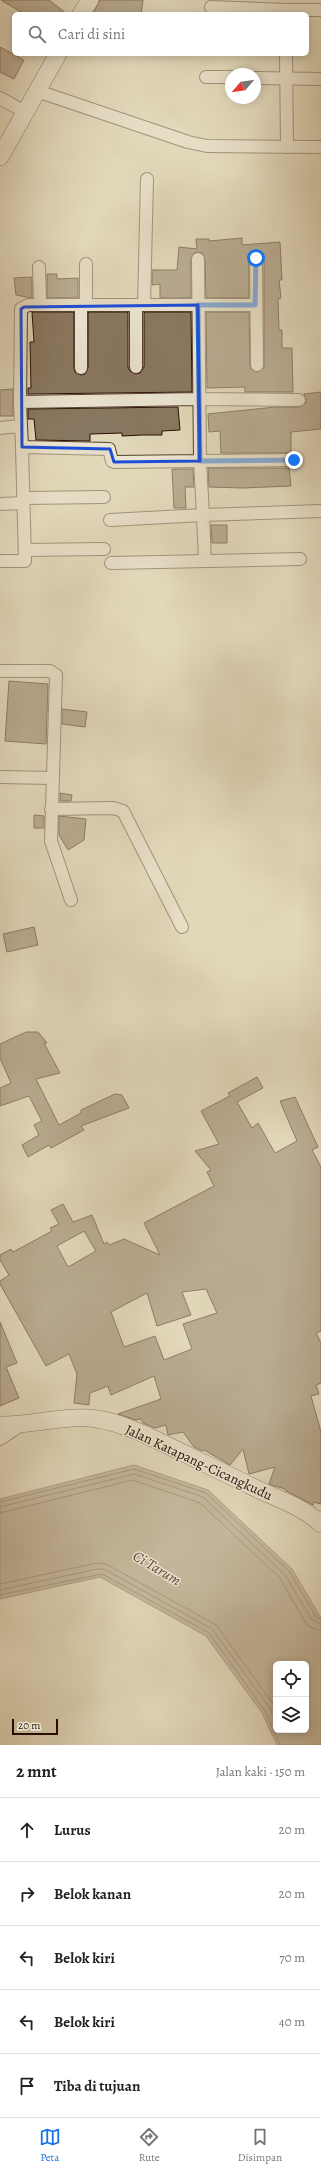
<!DOCTYPE html>
<html lang="id">
<head>
<meta charset="utf-8">
<style>
  :root { --surface:#fff; --page:#f6f6f6; --text:#222; --muted:#767676; --line:#e0e0e0; --accent:#1a73e8 }
  body { margin:0; font-family:Alegreya,serif; background:var(--page); color:var(--text) }
  .controls { position:absolute; right:12px; bottom:12px; display:grid; overflow:hidden; border-radius:6px; box-shadow:0 2px 10px #0003 }
  .controls button { width:36px; height:36px; display:grid; place-items:center; padding:0; border:0; border-bottom:1px solid var(--line); background:var(--surface); color:var(--text); font:20px sans-serif }
  .compass { position:absolute; left:225px; top:68px; width:36px; height:36px; border-radius:50%; background:var(--surface); box-shadow:0 2px 10px #0003; rotate:241deg }
  .scale { position:absolute; left:12px; bottom:10px; width:46px; box-sizing:border-box; padding-left:4px; border:2px solid #270f00; border-top:0; font-size:11px; line-height:14px; white-space:nowrap; color:#270f00; -webkit-text-stroke:3px #ece5d2; paint-order:stroke }
  .stop { position:absolute; width:12px; height:12px; margin:-9px; border:3px solid #1a73e8; border-radius:50%; background:#fff }
  .stop.end { background:#1a73e8; border-color:#fff; box-shadow:0 1px 4px #0008 }
  .list { margin:0; padding:0; list-style:none }
  h2 { display:flex; justify-content:space-between; align-items:center; height:52px; margin:0; padding:0 16px; font-size:17px }
  h2 small { font-size:13px; font-weight:400; color:var(--muted) }
  .list li { display:grid; grid-template-columns:26px 1fr auto; gap:12px; align-items:center; box-sizing:border-box; height:64px; padding:0 16px; border-top:1px solid var(--line) }
  .list b { display:block; font-size:15px; white-space:nowrap }
  .list em { font-size:13px; font-style:normal; color:var(--muted) }
  .icon { flex:none; width:22px; height:22px; fill:none; stroke:currentColor; stroke-width:2; stroke-linecap:round; stroke-linejoin:round }
  .map { position:relative; flex:none; width:321px; height:1745px; overflow:hidden }
  .search { position:absolute; background:var(--surface); box-shadow:0 2px 10px #0003; left:12px; right:12px; top:12px; height:44px; display:flex; align-items:center; gap:10px; box-sizing:border-box; padding:0 14px; border-radius:6px; color:var(--muted); font-size:15px }
  .sheet { height:372px; background:var(--surface) }
  nav { display:flex; justify-content:space-around; align-items:center; box-sizing:border-box; height:56px; border-top:1px solid var(--line); background:var(--surface); font-size:11px; color:var(--muted) }
  nav a { display:grid; justify-items:center; gap:2px }
  nav .on { color:var(--accent) }
  .map>svg:first-child { display:block }
</style>
</head>
<body>
<div class="map">
<svg width="321" height="1745" viewBox="0 0 321 1745">
  <rect width="100%" height="100%" fill="#e1d7b9"/>
  <filter id="stains"><feTurbulence type="fractalNoise" baseFrequency=".005" numOctaves="4"/><feColorMatrix values="0 0 0 0 .2 0 0 0 0 .09 0 0 0 0 .02 0 0 0 .5 -.17"/></filter>
  <radialGradient id="worn" r=".72"><stop offset=".6" stop-color="#630" stop-opacity="0"/><stop offset="1" stop-color="#630" stop-opacity=".3"/></radialGradient>
  <path fill="#a2937a" stroke="#715e49" fill-rule="evenodd" d="M134 1465 208 1490 292 1569 321 1618V1745H277L262 1713 206 1636 100 1577 0 1599V1499ZM276 1664H306V1730H276Z"/>
  <g fill="none" stroke-linecap="round" stroke-linejoin="round">
    <g stroke="#64513d" stroke-width="1">
      <path d="M0 1502 134 1469 206 1493 289 1571 316 1617 321 1619"/>
      <path d="M0 1507 134 1474 203 1497 285 1575 312 1620 321 1624"/>
      <path d="M0 1513 133 1480 200 1503 280 1578 307 1625 314 1629 321 1631"/>
      <path d="M0 1584 97 1563 106 1564 216 1625 276 1708"/>
      <path d="M0 1590 97 1569H104L212 1629 269 1707 276 1722"/>
      <path d="M0 1595 102 1574 209 1633 265 1711 280 1745"/>
    </g>
  </g>
  <g fill="#887760" stroke="#270f00" fill-rule="evenodd">
    <path d="M1 0H49L67 14H24Z"/>
    <path d="M100 0H143L141 14H93Z"/>
    <path d="M0 47 24 60 14 79 0 72Z"/>
    <path d="M242 238V245L280 242 282 280H279L281 298 278 299 279 330H282V348H292L293 392H245V387L207 388 206 312H249L250 365 251 369 257 372 264 368V258L260 252 253 251 249 258V298H206L205 259 202 253 198 252 194 253 191 259V298H160V284L152 285V270H177L179 247 197 249 196 239H209V241Z"/>
    <path d="M47 274H57V279L78 278V298H47Z"/>
    <path d="M32 277V298L16 295 14 278Z"/>
    <path d="M32 312H74V368L75 372 81 375 85 374 88 368V312H128V367L130 371 136 374 140 373 144 367V312H191L192 392 28 394V388H31L30 342H34Z"/>
    <path d="M13 389V416H0V390Z"/>
    <path d="M321 392V429L291 432V453H221L220 431 209 432 208 414 275 407H299L306 403V400L304 394Z"/>
    <path d="M178 407 180 430 162 431V435H143L122 436V433L90 434V441L36 440 34 419H28V409Z"/>
    <path d="M208 468H289L291 486 243 488 209 487Z"/>
    <path d="M172 469H193L194 487H185L186 508H174Z"/>
    <path d="M211 525H227V543H212Z"/>
    <path d="M9 681 48 684 46 744 5 741Z"/>
    <path d="M62 709 87 712 85 727 62 724Z"/>
    <path d="M60 793 72 795 71 801H60Z"/>
    <path d="M34 815 44 816V828H34Z"/>
    <path d="M59 816 86 819 84 840 68 850 59 835Z"/>
    <path d="M34 927 38 945 7 952 3 934Z"/>
    <path d="M26 1032H38L47 1043H44L60 1073 36 1079 59 1125 81 1113V1110L115 1094 122 1095 129 1108 81 1126 84 1130 51 1148 49 1145 28 1157 22 1145 39 1135 34 1125 42 1121 29 1096 0 1106V1088L11 1083 0 1058V1044Z"/>
    <path d="M257 1077 263 1088 237 1102 252 1128 258 1123 275 1153 297 1141 280 1101 295 1097 318 1147 312 1150 321 1167V1331L316 1333 321 1343V1383L316 1385 319 1394 311 1396 321 1432V1504L314 1502 313 1505 285 1490V1489L269 1484 275 1467 249 1474 243 1449 230 1465 204 1450 202 1451 194 1447 183 1432 168 1435 166 1425 155 1428 143 1423 141 1419 136 1420 118 1414 161 1399 154 1376 111 1395 108 1386 90 1393 89 1405 74 1403 77 1374 69 1354 46 1366 0 1284V1281L9 1275 0 1260V1255L11 1249 13 1252 52 1231 50 1228 59 1224 51 1210 63 1204 73 1222 92 1215 104 1244 107 1242 109 1245 124 1239 160 1255 144 1223 214 1186 207 1172 211 1170 195 1151 219 1144 201 1111 230 1096 228 1093ZM84 1231 96 1251 68 1267 57 1246ZM206 1289 217 1313 183 1324 192 1349 164 1360 155 1336 124 1347 111 1312 147 1293 157 1326 191 1315 182 1292Z"/>
    <path d="M0 1322 17 1363 6 1367 19 1398 0 1406Z"/>
  </g>
  <g fill="none" stroke-linecap="round" stroke-linejoin="round">
    <defs>
      <g id="street">
        <path d="M211 7 288 10V14"/>
        <path d="M288 10H321"/>
        <path d="M286 54 287 147"/>
        <path d="M206 77H231"/>
        <path d="M255 78 321 79"/>
        <path d="M37 91 188 142 207 146 321 147"/>
        <path d="M0 98 25 112"/>
        <path d="M256 258 257 365"/>
        <path d="M198 259 200 461 114 462 112 461 109 449 22 447 20 402 198 399 299 400"/>
        <path d="M86 264V305"/>
        <path d="M39 267 40 305"/>
        <path d="M81 305V368"/>
        <path d="M144 305 147 179"/>
        <path d="M136 367V305H255"/>
        <path d="M20 402 21 309 28 305H136"/>
        <path d="M0 428 20 426"/>
        <path d="M294 460 200 461 203 515 321 511"/>
        <path d="M23 498 104 497"/>
        <path d="M0 504 23 503"/>
        <path d="M110 520 203 515 205 561"/>
        <path d="M25 550 104 549"/>
        <path d="M0 561H25L22 447"/>
        <path d="M111 563 300 559"/>
        <path d="M0 671H50L56 675 51 841 71 900"/>
        <path d="M0 777 52 778"/>
        <path d="M51 809 113 808 123 811 182 927"/>
        <path d="M0 1439 21 1425"/>
      </g>
      <g id="secondary">
        <path d="M81 14 90 0"/>
        <path d="M0 157 58 54"/>
        <path d="M0 1425C32 1426 65 1414 97 1419 123 1423 149 1436 173 1448 198 1460 224 1473 249 1485 272 1497 303 1506 321 1524"/>
      </g>
    </defs>
    <use href="#street" stroke="#56412e" stroke-width="14"/>
    <use href="#secondary" stroke="#270f00" stroke-width="18"/>
    <use href="#street" stroke="#ece5d2" stroke-width="12"/>
    <use href="#secondary" stroke="#ece5d2" stroke-width="17"/>
  </g>
  <g fill="none" stroke-linecap="round" stroke-linejoin="round">
    <path stroke="#1a73e8" stroke-width="5" d="M256 258 255 305H198L200 461 294 460"/>
  </g>
  <path d="M0 0H321V1745H0ZM198 305 200 461 114 462 110 449 22 447 21 309 24 307Z" fill="#e1d7b9" fill-opacity=".55" fill-rule="evenodd"/>
  <path fill="none" stroke="#1d4ed8" stroke-width="3" stroke-linejoin="round" d="M198 305 200 461 114 462 110 449 22 447 21 309 24 307Z"/>
  <g text-anchor="middle" stroke-width="3" stroke-linejoin="round" paint-order="stroke">
    <g font-size="14" fill="#270f00" stroke="#ece5d2">
      <text transform="translate(199 1462) rotate(25)" y="5">Jalan Katapang-Cicangkudu</text>
    </g>
    <g font-size="15" font-style="italic" fill="#5e4a37" stroke="#ece5d2">
      <text transform="translate(157 1568) rotate(31)" y="5">Ci Tarum</text>
    </g>
  </g>
  <rect width="100%" height="100%" filter="url(#stains)"/>
  <rect width="100%" height="100%" fill="url(#worn)"/>
</svg>
<div class="controls">
<button><svg class="icon" aria-label="locate" viewBox="0 0 24 24"><circle cx="12" cy="12" r="6"/><path d="M12 2v4M12 18v4M2 12h4M18 12h4"/></svg></button>
<button><svg class="icon" aria-label="layers" viewBox="0 0 24 24"><path d="M12 4l9 5-9 5-9-5zM3 14l9 5 9-5"/></svg></button>
</div>
<svg class="compass" viewBox="-18 -18 36 36"><path d="M0-13l5 13h-10z" fill="#e53935"/><path d="M0 13l5-13h-10z" fill="#767676"/></svg>
<div class="scale">20 m</div>
<div class="stop" style="left:256px;top:258px"></div>
<div class="stop end" style="left:294px;top:460px"></div>
<div class="search"><svg class="icon" aria-label="search" viewBox="0 0 24 24"><circle cx="10" cy="10" r="6"/><path d="M15 15l6 6"/></svg>Cari di sini</div>
</div>
<section class="sheet">
<h2>2 mnt<small>Jalan kaki · 150 m</small></h2>
<ul class="list">
<li><svg class="icon" aria-label="ahead" viewBox="0 0 24 24"><path d="M12 20V5M6 11l6-6 6 6"/></svg><div><b>Lurus</b></div><em>20 m</em></li>
<li><svg class="icon" aria-label="right" viewBox="0 0 24 24"><path d="M7 20v-9h11M14 6l5 5-5 5"/></svg><div><b>Belok kanan</b></div><em>20 m</em></li>
<li><svg class="icon" aria-label="left" viewBox="0 0 24 24"><path d="M17 20v-9H6M10 6l-5 5 5 5"/></svg><div><b>Belok kiri</b></div><em>70 m</em></li>
<li><svg class="icon" aria-label="left" viewBox="0 0 24 24"><path d="M17 20v-9H6M10 6l-5 5 5 5"/></svg><div><b>Belok kiri</b></div><em>40 m</em></li>
<li><svg class="icon" aria-label="arrive" viewBox="0 0 24 24"><path d="M6 21V4h12l-3 4 3 4H6"/></svg><div><b>Tiba di tujuan</b></div></li>
</ul>
</section>
<nav>
<a class="on"><svg class="icon" aria-label="map" viewBox="0 0 24 24"><path d="M3 6l6-2 6 2 6-2v14l-6 2-6-2-6 2zM9 4v14M15 6v14"/></svg>Peta</a>
<a><svg class="icon" aria-label="directions" viewBox="0 0 24 24"><path d="M12 3l9 9-9 9-9-9zM9 14v-3h6M13 9l2 2-2 2"/></svg>Rute</a>
<a><svg class="icon" aria-label="saved" viewBox="0 0 24 24"><path d="M7 4h10v16l-5-4-5 4z"/></svg>Disimpan</a>
</nav>
</body>
</html>
